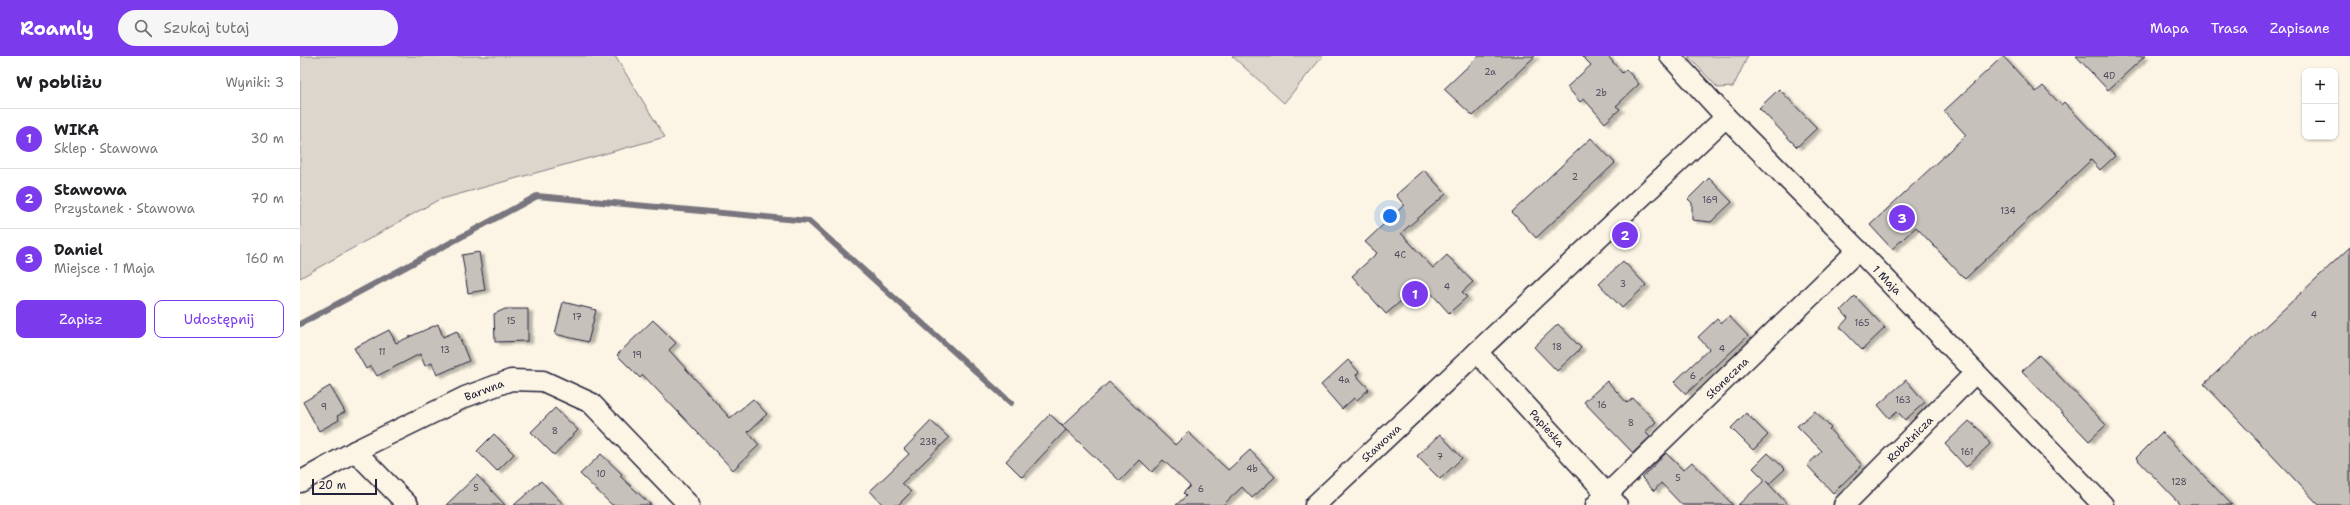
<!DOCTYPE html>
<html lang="pl">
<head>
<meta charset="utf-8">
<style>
  :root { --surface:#fff; --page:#f6f6f6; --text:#202124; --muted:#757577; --line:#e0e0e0; --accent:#7c3aed }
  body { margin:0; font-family:"Shantell Sans",sans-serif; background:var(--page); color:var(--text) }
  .controls { position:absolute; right:12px; top:12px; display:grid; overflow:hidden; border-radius:8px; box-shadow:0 1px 3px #0004 }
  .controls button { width:36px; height:36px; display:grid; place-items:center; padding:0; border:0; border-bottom:1px solid var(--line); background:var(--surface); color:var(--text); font:20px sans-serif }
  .scale { position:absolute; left:12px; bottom:10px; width:65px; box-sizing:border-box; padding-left:4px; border:2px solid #22223b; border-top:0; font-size:11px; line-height:14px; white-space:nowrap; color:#22223b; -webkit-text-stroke:3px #fcf5e5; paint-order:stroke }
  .you { position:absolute; left:1090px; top:160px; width:14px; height:14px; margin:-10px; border:3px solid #fff; border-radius:50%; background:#1a73e8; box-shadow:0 0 0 6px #1a73e833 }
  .badge { display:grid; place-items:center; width:26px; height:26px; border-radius:50%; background:var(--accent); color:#fff; font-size:13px; font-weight:700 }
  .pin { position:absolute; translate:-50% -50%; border:2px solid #fff; box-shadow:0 1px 4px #0006 }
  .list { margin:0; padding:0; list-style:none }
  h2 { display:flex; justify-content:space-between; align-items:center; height:52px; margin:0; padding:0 16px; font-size:17px }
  h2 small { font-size:13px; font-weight:400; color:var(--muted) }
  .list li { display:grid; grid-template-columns:26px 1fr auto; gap:12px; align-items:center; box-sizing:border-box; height:60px; padding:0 16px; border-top:1px solid var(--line) }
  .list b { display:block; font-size:15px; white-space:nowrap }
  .list p { margin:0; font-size:13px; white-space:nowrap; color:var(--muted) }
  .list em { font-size:13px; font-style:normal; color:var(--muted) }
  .actions { display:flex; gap:8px; padding:12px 16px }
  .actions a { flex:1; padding:9px 0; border:1px solid var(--accent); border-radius:8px; text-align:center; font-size:14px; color:var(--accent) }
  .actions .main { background:var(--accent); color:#fff }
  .icon { flex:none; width:22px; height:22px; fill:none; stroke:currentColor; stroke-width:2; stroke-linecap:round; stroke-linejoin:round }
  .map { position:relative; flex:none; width:2050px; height:449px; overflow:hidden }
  header { display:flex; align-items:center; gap:24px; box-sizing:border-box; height:56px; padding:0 20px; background:var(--accent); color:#fff }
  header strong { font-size:19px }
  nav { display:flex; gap:22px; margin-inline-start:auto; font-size:14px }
  .search { width:280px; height:36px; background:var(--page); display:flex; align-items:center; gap:10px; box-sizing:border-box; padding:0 14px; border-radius:22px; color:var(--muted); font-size:15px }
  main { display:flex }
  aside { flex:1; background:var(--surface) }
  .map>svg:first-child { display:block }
</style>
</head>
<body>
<header>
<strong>Roamly</strong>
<div class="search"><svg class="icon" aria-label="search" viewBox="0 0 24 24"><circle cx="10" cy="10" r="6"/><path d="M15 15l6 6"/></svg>Szukaj tutaj</div>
<nav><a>Mapa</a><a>Trasa</a><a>Zapisane</a></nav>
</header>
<main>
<aside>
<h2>W pobliżu<small>Wyniki: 3</small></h2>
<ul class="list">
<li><span class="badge">1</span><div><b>WIKA</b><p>Sklep · Stawowa</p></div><em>30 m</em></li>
<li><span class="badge">2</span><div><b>Stawowa</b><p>Przystanek · Stawowa</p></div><em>70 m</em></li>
<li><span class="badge">3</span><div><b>Daniel</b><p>Miejsce · 1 Maja</p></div><em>160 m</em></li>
</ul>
<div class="actions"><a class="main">Zapisz</a><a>Udostępnij</a></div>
</aside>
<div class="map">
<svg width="2050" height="449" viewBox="0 0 2050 449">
  <defs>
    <filter id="shadow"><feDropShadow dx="4.5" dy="2.5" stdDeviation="1" flood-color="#0004"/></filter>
  </defs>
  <rect width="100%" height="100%" fill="#fcf5e5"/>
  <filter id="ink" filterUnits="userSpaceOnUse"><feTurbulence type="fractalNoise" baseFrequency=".025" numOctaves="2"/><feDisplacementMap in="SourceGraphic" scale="8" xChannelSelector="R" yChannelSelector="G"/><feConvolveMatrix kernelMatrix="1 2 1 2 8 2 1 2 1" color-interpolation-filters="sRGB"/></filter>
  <g filter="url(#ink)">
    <g fill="#dcd6cc" stroke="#7f7c84">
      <path d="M0 0H315L365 81 138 144 0 222Z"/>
      <path d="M932 0H1023L984 47Z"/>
      <path d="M1388 0H1448L1433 31 1418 32Z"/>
    </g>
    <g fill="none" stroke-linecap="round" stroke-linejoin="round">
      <path stroke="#78757e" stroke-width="6" d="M0 268 237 140 509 165 711 347"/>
    </g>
    <g fill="#c6c1bb" stroke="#22223b" filter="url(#shadow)">
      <path d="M1179 0H1235L1173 60 1144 33Z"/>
      <path d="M1282 0H1308L1322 17 1326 13 1339 28 1316 50 1320 53 1305 67 1284 43 1280 46 1267 31 1291 9Z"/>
      <path d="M1703 0 1736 36 1743 30 1761 49 1764 46 1815 100 1800 114 1791 104 1665 223 1616 171 1592 193 1570 169 1666 79 1644 55Z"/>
      <path d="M1776 0H1845L1808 34Z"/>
      <path d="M1479 33 1517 72 1497 91 1459 52Z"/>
      <path d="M1291 82 1315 107 1236 182 1212 156Z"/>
      <path d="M1124 114 1146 138 1101 177 1133 212 1147 199 1173 226 1162 236 1167 241 1149 257 1122 227 1086 258 1052 220 1077 197 1065 186 1104 149 1096 139Z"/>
      <path d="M1409 122 1432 146 1411 166 1392 164V147L1388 143Z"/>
      <path d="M2050 191V449H2019L1904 328Z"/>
      <path d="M179 196 185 234 168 237 162 199Z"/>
      <path d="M1323 205 1346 229 1322 252 1299 228Z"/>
      <path d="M1555 240 1585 272 1562 294 1540 271 1548 262 1541 254Z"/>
      <path d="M263 246 296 254 288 286 255 278Z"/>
      <path d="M205 253H228V285L195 286 194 258Z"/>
      <path d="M1429 260 1448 280 1386 338 1374 326 1409 293 1398 281 1417 263 1421 267Z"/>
      <path d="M353 264 376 287 369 294 430 362 453 343 467 358 448 376 459 389 433 414 343 319 340 322 317 299Z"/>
      <path d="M138 268 143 281 157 275 169 305 137 319 132 307 125 310 120 298 77 320 71 310 66 313 54 292 89 274 96 287Z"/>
      <path d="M1258 268 1281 292 1257 315 1234 291Z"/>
      <path d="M1739 299 1806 369 1789 385 1722 315Z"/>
      <path d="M1048 304 1059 316 1056 319 1069 333 1057 344 1054 342 1042 353 1021 329Z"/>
      <path d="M1606 324 1625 346 1605 364 1597 355 1589 362 1578 349Z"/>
      <path d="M1307 325 1327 347 1333 342 1356 366 1345 376 1350 381 1333 397 1284 346Z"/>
      <path d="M809 326 875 389 888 376 928 414 950 394 975 421 952 442 942 431 923 449H876L886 440 883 437 890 430 863 404 852 416 840 404 820 425 762 370Z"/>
      <path d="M30 330 45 356 37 360 39 364 19 375 3 346Z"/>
      <path d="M255 352 278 374 254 399 231 376Z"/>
      <path d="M1515 355 1531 372 1529 373 1562 409 1533 437 1507 409 1522 395 1497 370Z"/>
      <path d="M1446 357 1468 379 1453 394 1431 372Z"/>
      <path d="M750 358 766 374 722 421 706 405Z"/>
      <path d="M631 365 649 382 602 427 611 436 598 449H583L570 435 609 398 604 393Z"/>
      <path d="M1669 365 1683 377 1690 388 1666 411 1645 388Z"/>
      <path d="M1862 376 1932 449H1881L1836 402Z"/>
      <path d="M194 378 214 398 197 415 177 395Z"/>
      <path d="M1140 378 1162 402 1140 423 1117 400Z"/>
      <path d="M1366 397 1383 414 1392 406 1433 449H1382L1361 427 1354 435 1342 422Z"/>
      <path d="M1468 397 1485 413 1469 428 1466 425 1488 449H1438L1465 424 1453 412Z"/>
      <path d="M301 398 322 418 320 420 351 449H312L280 418Z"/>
      <path d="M177 419 205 449H146Z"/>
      <path d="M241 425 264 449H214Z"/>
    </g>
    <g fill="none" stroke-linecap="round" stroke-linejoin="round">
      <defs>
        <g id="minor">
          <path d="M1370 0 1426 61 1558 194 1803 449"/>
          <path d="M1177 296 1317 449"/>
          <path d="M55 395 108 449"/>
          <path d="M0 426 55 395 165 341 211 324 243 325 291 347 389 449"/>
          <path d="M1015 449 1426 61"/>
          <path d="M1296 449 1558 194"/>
          <path d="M1544 449 1675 317"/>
        </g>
      </defs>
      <use href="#minor" stroke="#22223b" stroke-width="23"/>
      <use href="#minor" stroke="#fcf5e5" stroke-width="20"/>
    </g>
  </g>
  <g text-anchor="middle" stroke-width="3" stroke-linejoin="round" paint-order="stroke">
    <g font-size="9" fill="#4b4a5b">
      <text x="1190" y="19">2a</text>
      <text x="1809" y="23">4D</text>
      <text x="1301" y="40">2b</text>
      <text x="1275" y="124">2</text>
      <text x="1410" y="147">169</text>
      <text x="1708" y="158">134</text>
      <text x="1100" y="202">4C</text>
      <text x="1323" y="231">3</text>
      <text x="1147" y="234">4</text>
      <text x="2014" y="262">4</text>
      <text x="277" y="264">17</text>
      <text x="211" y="268">15</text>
      <text x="1562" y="270">165</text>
      <text x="1257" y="294">18</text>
      <text x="1422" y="296">4</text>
      <text x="145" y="297">13</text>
      <text x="82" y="299">11</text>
      <text x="337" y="302">19</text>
      <text x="1393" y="323">6</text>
      <text x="1044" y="327">4a</text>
      <text x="1603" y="347">163</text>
      <text x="1302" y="352">16</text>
      <text x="24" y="354">9</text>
      <text x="1331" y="370">8</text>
      <text x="255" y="378">8</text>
      <text x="628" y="389">23B</text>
      <text x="1667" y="399">161</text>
      <text x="1140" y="404">7</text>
      <text x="952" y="416">4b</text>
      <text x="301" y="421">10</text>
      <text x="1378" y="425">5</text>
      <text x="1879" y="429">128</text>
      <text x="176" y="435">5</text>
      <text x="901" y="436">6</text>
    </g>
    <g font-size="11" fill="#22223b" stroke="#fcf5e5">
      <text transform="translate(1587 224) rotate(46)" y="4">1 Maja</text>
      <text transform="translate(1427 322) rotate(-44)" y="4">Słoneczna</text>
      <text transform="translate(184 334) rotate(-21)" y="4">Barwna</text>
      <text transform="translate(1247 372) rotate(48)" y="4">Papieska</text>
      <text transform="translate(1610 383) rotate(-45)" y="4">Robotnicza</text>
      <text transform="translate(1081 387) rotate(-43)" y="4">Stawowa</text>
    </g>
  </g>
</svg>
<div class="controls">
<button>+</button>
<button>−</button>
</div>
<div class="scale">20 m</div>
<div class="you"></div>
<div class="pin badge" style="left:1115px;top:238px">1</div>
<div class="pin badge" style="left:1325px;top:179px">2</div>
<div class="pin badge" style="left:1602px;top:162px">3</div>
</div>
</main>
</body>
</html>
